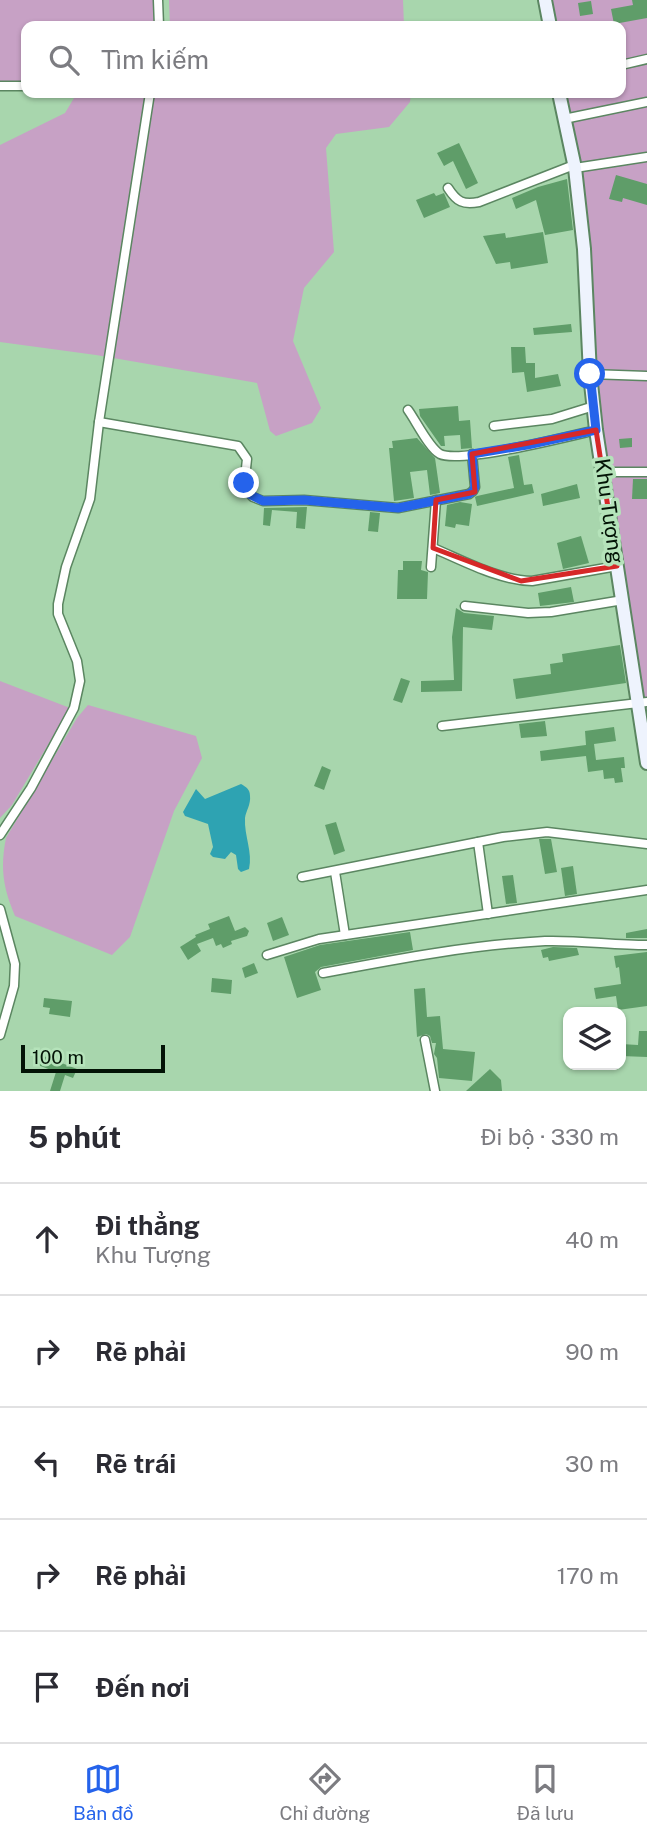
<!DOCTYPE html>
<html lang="vi">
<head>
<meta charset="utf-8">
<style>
  :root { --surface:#fff; --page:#f7f7f7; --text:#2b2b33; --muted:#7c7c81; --line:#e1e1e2; --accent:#2563eb }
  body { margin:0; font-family:"Public Sans",sans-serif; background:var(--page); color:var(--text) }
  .controls { position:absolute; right:21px; bottom:21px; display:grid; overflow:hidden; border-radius:14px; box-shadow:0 2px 5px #0004 }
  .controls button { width:63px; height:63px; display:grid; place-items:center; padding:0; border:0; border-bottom:2px solid var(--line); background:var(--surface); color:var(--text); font:35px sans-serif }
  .scale { position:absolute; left:21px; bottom:18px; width:144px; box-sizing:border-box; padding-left:7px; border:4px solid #031306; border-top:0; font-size:19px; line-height:24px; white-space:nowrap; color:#031306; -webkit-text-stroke:5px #b5e3ba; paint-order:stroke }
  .stop { position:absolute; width:21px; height:21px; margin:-16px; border:5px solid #2563eb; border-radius:50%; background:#fff }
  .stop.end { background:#2563eb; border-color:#fff; box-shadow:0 2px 7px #0008 }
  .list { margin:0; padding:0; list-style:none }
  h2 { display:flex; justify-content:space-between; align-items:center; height:91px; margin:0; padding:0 28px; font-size:30px }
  h2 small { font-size:23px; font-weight:400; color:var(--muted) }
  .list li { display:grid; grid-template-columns:46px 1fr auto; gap:21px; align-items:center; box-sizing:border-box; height:112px; padding:0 28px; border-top:2px solid var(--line) }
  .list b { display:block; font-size:26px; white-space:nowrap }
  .list p { margin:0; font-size:23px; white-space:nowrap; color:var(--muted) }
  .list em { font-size:23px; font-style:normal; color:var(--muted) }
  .icon { flex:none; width:38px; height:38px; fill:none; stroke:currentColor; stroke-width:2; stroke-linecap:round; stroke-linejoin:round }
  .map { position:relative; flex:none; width:647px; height:1091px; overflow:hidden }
  .search { position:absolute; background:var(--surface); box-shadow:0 2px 5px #0004; left:21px; right:21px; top:21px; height:77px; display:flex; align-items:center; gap:18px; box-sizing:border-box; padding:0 24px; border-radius:14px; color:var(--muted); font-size:26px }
  .sheet { height:651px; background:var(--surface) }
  nav { display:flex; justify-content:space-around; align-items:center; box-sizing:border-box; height:98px; border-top:2px solid var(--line); background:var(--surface); font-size:19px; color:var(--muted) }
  nav a { display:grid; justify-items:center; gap:4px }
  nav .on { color:var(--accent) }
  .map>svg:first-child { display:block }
</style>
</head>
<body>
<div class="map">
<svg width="647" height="1091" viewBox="0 0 647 1091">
  <rect width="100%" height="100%" fill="#a8d6ad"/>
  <g fill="#c7a1c5">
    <path d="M0 0H154L155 26H26V83L0 82Z"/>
    <path d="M169 0H403L404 26H170Z"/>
    <path d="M551 0H647V727L599 410 587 221 565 93H621V26H555Z"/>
    <path d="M77 93 155 95 156 93H411L410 102 389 127 336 134 326 148 334 252 304 288 293 341 321 408 312 423 276 436 270 431 257 383 96 355 0 342V145L65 113Z"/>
    <path d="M0 681 70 708 12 805 0 818Z"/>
    <path d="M88 705 196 736 202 758 174 811 130 937 112 955 15 916C3 888 0 868 6 838L77 718Z"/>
  </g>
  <path fill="#2ea3b2" d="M241 784C246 787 250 789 250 796 251 804 246 811 245 818 244 836 253 852 249 869L241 872 238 869 236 855 231 852 225 859 213 857 210 854 213 847 208 824 185 816 183 812 196 789 205 799Z"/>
  <g fill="#5f9d69">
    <path d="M632 0H647V18L614 24 611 9 633 5Z"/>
    <path d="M591 1 593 14 580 16 578 3Z"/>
    <path d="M459 143 478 183 466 189 453 161 444 166 437 153Z"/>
    <path d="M616 175 647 184V205L623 198 622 202 609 199Z"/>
    <path d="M567 179 573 230 545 235 536 200 516 209 512 198 538 187Z"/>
    <path d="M434 193 436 196 444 193 450 207 424 218 416 200Z"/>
    <path d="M543 232 548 263 511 269 510 262 496 264 483 236 505 233 506 238Z"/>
    <path d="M571 324 572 332 534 335 533 328Z"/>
    <path d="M511 347H525L526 363H535V378L558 374 561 386 527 392 524 372 512 373Z"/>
    <path d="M458 406 459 421 470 420 472 448 461 449 460 435 444 436 445 446H441L420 416 419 409Z"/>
    <path d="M417 438 435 458 440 493 430 495 427 470 410 472 414 498 394 501 389 448H393L392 441Z"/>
    <path d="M632 438V447L620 448 619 439Z"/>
    <path d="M519 455 524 485 532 484 534 493 477 506 475 497 477 496 514 488 508 457Z"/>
    <path d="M633 479H647V499H632Z"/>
    <path d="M577 484 580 498 543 506 541 494Z"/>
    <path d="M460 502 472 504 469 526 456 524 455 528 445 526 447 505Z"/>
    <path d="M307 507 305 529 296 528 297 512 272 510 270 526 263 525 264 508Z"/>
    <path d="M370 512 380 513 378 532 368 531Z"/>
    <path d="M581 536 589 563 563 569 557 543Z"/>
    <path d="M403 561H422L421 570 428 572 427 599H397L398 570H403Z"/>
    <path d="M571 587 574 602 540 606 538 593Z"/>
    <path d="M456 608 464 613 494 616 492 630 463 627 462 691 421 692V681L454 680 452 637Z"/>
    <path d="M620 645 626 683 516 699 513 679 551 674 550 664 563 662 562 654Z"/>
    <path d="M401 678 410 681 402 703 393 700Z"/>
    <path d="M545 721 547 736 521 738 519 724Z"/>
    <path d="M614 727 616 741 594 744 596 760 624 757 625 768H621L623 782 615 783 614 778 604 779 603 770 588 772 586 756 541 761 540 751 586 745 585 731Z"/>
    <path d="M322 766 331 770 324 790 314 786Z"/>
    <path d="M336 822 345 851 334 855 325 825Z"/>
    <path d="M539 839H551L557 872 545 874Z"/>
    <path d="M573 866 577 894 565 896 561 868Z"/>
    <path d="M513 875 517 903 506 904 502 876Z"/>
    <path d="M229 916 235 931 245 927 249 931 247 936 231 941 232 944 223 948 221 944 216 946 213 938 197 944 201 951 188 960 180 947 196 937 195 935 210 929 208 924Z"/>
    <path d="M282 917 289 935 273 941 267 923Z"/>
    <path d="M647 929V938H626V933Z"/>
    <path d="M410 932 413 950 321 967 315 972 321 990 297 998 284 957 320 945Z"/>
    <path d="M553 947 577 948 579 955 549 961 548 957 543 958 541 950Z"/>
    <path d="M647 952V1006L618 1010 616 996 596 999 594 988 621 984 619 967 616 968 614 956Z"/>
    <path d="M254 963 258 973 245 978 242 968Z"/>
    <path d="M212 978 232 980 231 994 211 992Z"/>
    <path d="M425 988 427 1017 440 1016 443 1049 475 1052 472 1081 439 1078 437 1058 434 1054 436 1043H432L430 1036 426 1034 417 1037 414 989Z"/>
    <path d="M44 998 72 1001 70 1017 49 1014 50 1008 43 1007Z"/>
    <path d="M639 1031H647V1057L621 1056V1044L638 1045Z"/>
    <path d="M41 1055 77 1069 73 1078 65 1075 60 1091H50L56 1072 38 1065Z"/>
    <path d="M490 1069 501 1080 502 1091H466Z"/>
  </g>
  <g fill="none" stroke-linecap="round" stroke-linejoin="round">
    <defs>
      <g id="street">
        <path d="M158 0 159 26"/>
        <path d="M621 65 647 59"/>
        <path d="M0 86H26"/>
        <path d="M564 119 647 102"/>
        <path d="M575 168 647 157"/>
        <path d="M448 188C457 202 463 205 479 202L574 165"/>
        <path d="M590 374 647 376"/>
        <path d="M408 410C416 421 429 448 440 454 460 464 570 436 596 430"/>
        <path d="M99 422 238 446 247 459 244 487 253 497 263 501 304 500 398 508 469 494 473 491 475 487 472 454"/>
        <path d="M494 426 552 419 594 406"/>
        <path d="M603 472H647"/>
        <path d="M433 548C464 561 498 580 532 581L617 566"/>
        <path d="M431 567 436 500"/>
        <path d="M465 606 528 613 551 612 623 600"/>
        <path d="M442 726 647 702"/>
        <path d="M0 835 31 788 74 708 80 681 77 661 58 614V604L66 567 90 499 99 422 150 93"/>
        <path d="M478 842 488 914"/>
        <path d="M335 872 345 935"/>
        <path d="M302 877 503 837 547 832 647 844"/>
        <path d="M0 909 15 964 14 986 0 1035"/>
        <path d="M267 955 319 939 647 890"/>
        <path d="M323 973C397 959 470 945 545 941 579 940 613 945 647 945"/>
        <path d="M425 1040 435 1091"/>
      </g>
      <g id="secondary">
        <path d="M545 0 550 26"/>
        <path d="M559 93 575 168 584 249 590 374 596 430 647 763"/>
      </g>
    </defs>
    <use href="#street" stroke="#5b8661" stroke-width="11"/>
    <use href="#secondary" stroke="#5b8661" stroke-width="16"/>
    <use href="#street" stroke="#fff" stroke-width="8"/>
    <use href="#secondary" stroke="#eef3fd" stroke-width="12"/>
  </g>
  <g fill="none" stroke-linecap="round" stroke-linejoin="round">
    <path stroke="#2563eb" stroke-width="9" d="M244 483 249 494 263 501 304 500 398 508 469 494 473 491 475 487 472 454 527 445 596 430 590 374"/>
  </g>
  <path fill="none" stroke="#d62828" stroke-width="5" stroke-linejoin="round" d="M596 430 617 566 521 581 433 548 436 500 475 492 472 454Z"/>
  <g text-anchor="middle" stroke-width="7" stroke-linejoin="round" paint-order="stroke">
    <g font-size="21" fill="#031306" stroke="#b5e3ba">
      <text transform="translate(609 511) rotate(82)" y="7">Khu Tượng</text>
    </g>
  </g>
</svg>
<div class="controls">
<button><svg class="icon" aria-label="layers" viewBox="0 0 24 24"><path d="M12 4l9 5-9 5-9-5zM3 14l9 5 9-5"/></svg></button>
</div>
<div class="scale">100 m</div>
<div class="stop" style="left:590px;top:374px"></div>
<div class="stop end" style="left:244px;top:483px"></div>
<div class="search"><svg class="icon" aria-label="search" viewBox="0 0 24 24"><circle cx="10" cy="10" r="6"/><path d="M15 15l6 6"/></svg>Tìm kiếm</div>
</div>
<section class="sheet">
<h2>5 phút<small>Đi bộ · 330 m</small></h2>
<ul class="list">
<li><svg class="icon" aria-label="ahead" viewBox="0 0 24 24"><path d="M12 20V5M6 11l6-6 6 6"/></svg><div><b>Đi thẳng</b><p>Khu Tượng</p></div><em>40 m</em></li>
<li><svg class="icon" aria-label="right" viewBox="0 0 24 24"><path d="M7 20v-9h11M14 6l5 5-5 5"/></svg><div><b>Rẽ phải</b></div><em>90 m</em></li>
<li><svg class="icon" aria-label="left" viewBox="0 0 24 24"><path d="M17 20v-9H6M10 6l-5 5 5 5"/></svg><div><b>Rẽ trái</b></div><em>30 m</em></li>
<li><svg class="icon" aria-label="right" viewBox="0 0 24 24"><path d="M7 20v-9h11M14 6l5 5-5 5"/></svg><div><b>Rẽ phải</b></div><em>170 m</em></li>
<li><svg class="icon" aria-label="arrive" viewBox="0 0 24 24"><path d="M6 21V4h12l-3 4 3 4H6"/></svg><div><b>Đến nơi</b></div></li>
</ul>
</section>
<nav>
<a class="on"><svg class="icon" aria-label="map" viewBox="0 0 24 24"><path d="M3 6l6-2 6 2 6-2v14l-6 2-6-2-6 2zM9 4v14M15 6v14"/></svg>Bản đồ</a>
<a><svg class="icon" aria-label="directions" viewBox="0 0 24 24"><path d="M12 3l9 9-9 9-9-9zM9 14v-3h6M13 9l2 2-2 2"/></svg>Chỉ đường</a>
<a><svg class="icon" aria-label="saved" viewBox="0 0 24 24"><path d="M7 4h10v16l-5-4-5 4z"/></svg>Đã lưu</a>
</nav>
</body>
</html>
